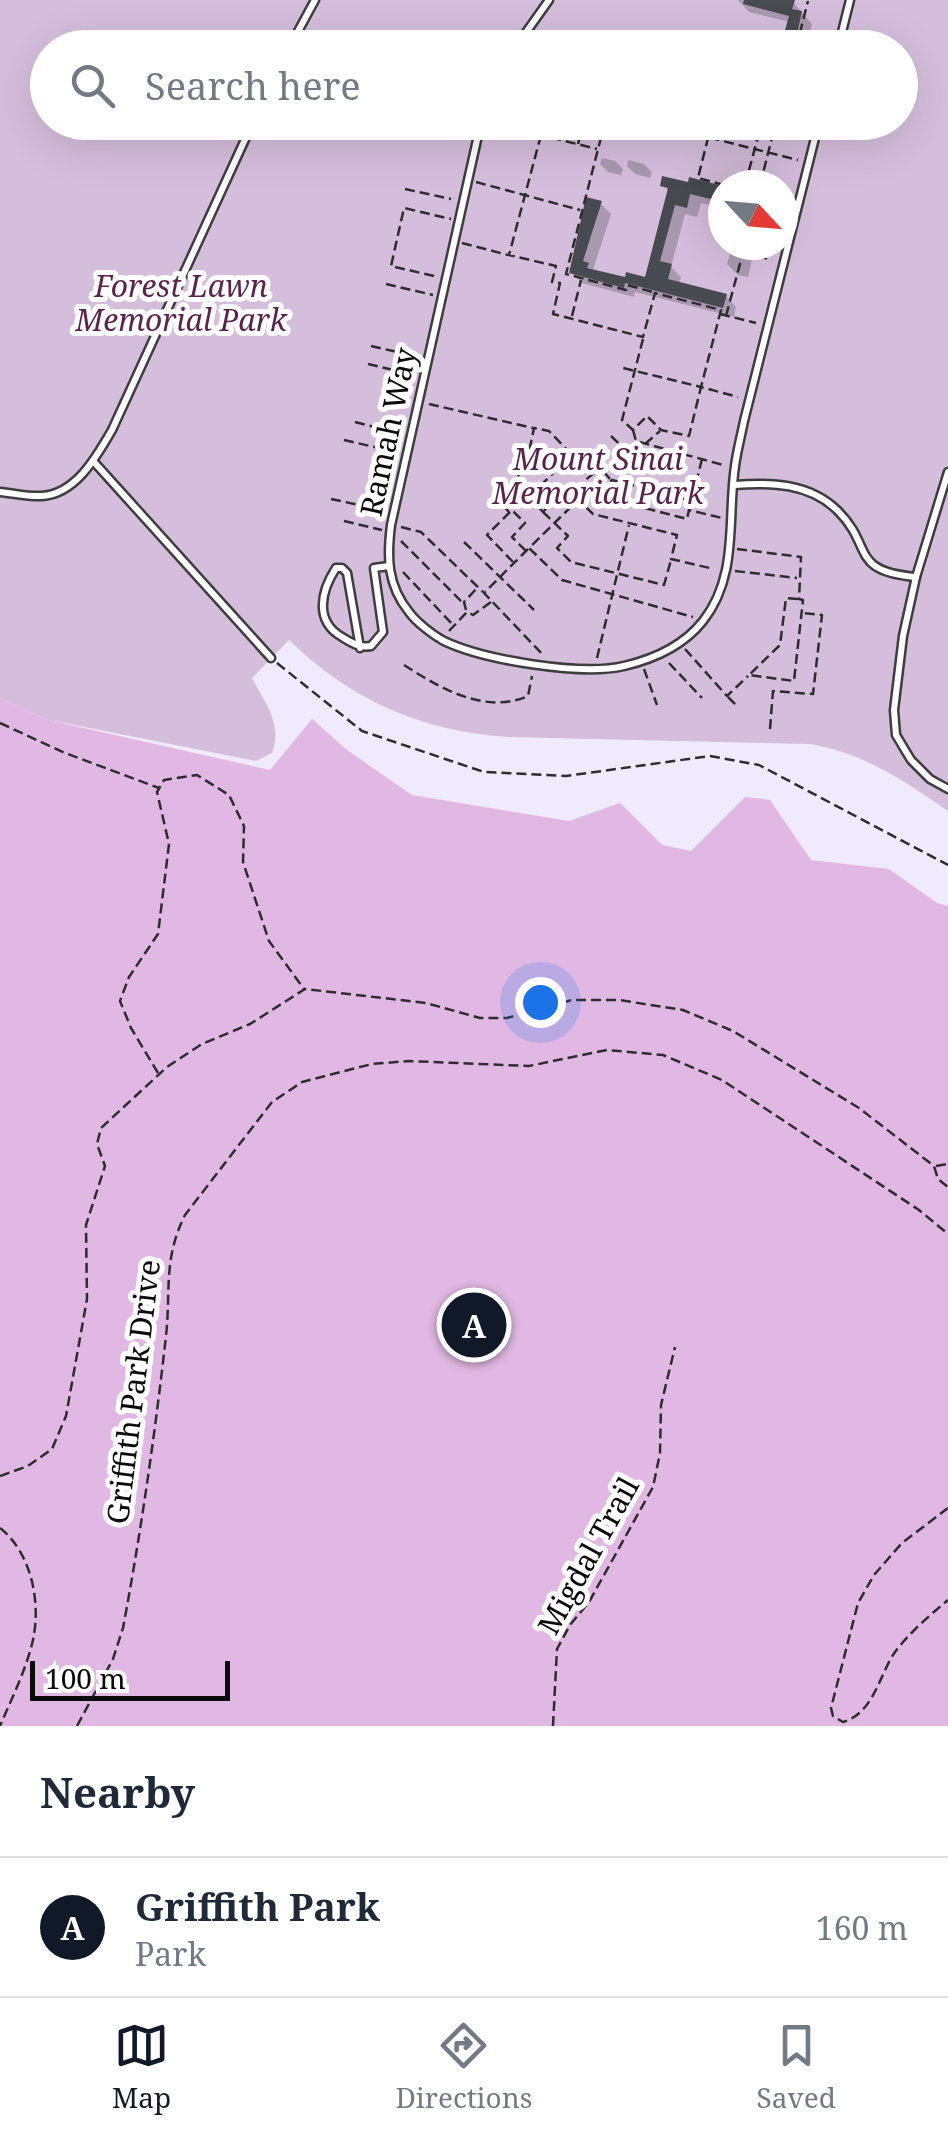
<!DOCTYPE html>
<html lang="en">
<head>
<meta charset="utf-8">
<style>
  :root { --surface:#fff; --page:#f2f2f3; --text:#1f2937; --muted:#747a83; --line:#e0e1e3; --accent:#111827 }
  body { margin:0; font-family:"Noto Serif",serif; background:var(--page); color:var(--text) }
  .compass { position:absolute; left:708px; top:170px; width:90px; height:90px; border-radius:50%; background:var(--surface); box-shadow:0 10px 40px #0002; rotate:116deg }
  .scale { position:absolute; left:30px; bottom:25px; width:200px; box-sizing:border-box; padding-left:10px; border:5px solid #0b0b0b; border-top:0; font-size:28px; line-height:35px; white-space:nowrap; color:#0b0b0b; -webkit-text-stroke:8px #fff; paint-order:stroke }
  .you { position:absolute; left:540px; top:1002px; width:35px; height:35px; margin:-25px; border:8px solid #fff; border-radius:50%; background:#1a73e8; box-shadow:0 0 0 15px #1a73e833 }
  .badge { display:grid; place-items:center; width:65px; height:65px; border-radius:50%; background:var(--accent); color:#fff; font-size:32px; font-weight:700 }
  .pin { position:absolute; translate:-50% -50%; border:5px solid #fff; box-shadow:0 2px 10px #0006 }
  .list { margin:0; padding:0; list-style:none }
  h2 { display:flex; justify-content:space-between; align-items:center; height:130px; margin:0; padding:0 40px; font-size:42px }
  h2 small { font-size:32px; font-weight:400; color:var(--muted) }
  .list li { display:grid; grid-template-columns:65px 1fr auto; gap:30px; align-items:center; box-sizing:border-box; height:140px; padding:0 40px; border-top:2px solid var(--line) }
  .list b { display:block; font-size:38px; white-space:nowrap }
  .list p { margin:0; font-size:32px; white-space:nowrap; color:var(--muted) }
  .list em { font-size:32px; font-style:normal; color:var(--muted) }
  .icon { flex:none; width:55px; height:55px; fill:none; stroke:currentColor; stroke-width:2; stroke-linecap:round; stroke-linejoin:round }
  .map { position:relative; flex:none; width:948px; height:1726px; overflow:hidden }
  .search { position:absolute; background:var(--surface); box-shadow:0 10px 40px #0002; left:30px; right:30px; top:30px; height:110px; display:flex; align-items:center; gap:25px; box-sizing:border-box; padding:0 35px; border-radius:55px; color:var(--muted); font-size:38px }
  .sheet { height:270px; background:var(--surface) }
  nav { display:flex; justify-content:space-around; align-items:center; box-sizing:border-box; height:140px; border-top:2px solid var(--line); background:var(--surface); font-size:28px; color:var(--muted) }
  nav a { display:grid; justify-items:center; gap:5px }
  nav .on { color:var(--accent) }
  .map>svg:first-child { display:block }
</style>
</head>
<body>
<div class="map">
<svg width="948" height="1726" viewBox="0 0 948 1726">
  <rect width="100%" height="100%" fill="#efeafd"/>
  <path fill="#e1b8e3" d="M0 698 44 719 270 770 312 719 347 750 412 795 569 821 620 803 662 845 691 851 745 797 770 800 811 860 889 869 937 903 948 906V1726H0Z"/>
  <path fill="#d5bedc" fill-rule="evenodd" d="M0 0H948V811C901 779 866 754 810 744L507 737C421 731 351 700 289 640L252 678C265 703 283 724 272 753L256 761 44 719 0 698ZM48 48H900V122H48ZM723 185H783V245H723Z"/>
  <g fill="#0003">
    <path d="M738 0 793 2 812 24 806 48H783L790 22 749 12Z"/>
    <path d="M602 158 615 161 623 169 621 175 608 172 600 164Z"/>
    <path d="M628 160 644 164 652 172 650 178 635 174 627 166Z"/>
    <path d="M663 185 723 189V208L701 203 697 217 685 214 671 267 681 277 679 284 726 296 736 307 734 317 635 292 634 297 582 283 572 273 600 203 611 214 593 270 627 280H647L670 192Z"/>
    <path d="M733 245H755L748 277 738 275 727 264Z"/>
  </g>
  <g fill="#484a52">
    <path d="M744 0H795L792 9 802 11 794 48H780L789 16 743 4Z"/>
    <path d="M662 176 688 182 689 177 723 186V202L690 194 687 208 675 205 660 261 672 264 668 279 727 294 723 308 625 283 624 288 569 273 586 197 602 201 583 261 589 263 587 268 625 277 626 272 645 277 668 188 660 186Z"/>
  </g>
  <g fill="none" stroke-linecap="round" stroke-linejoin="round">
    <defs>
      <g id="service">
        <path d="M289 48 315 0"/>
        <path d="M515 48 549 0"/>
        <path d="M838 48 850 0"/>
        <path d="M481 122 391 525C387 557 387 585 409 612 416 622 433 635 444 641 484 660 581 676 624 666 654 659 684 645 703 621 739 575 727 519 735 466 737 451 741 436 744 421L819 122"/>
        <path d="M94 462 271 658"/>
        <path d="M948 472 916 577 903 636 894 710 896 735 911 760 930 779 948 789"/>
        <path d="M734 485C771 482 810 483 838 511 874 547 849 571 916 577"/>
        <path d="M0 492C13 493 28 497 42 496 76 494 97 456 112 430L253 122"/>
        <path d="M360 648 347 573 342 568H336C321 591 314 621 342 637 352 643 359 648 371 646L383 632 374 568 389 566"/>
      </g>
    </defs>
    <use href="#service" stroke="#3e3e3e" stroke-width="11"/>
    <g stroke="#2d2d2d" stroke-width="2.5" stroke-dasharray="10 5" stroke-linecap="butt">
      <path d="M534 36 571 48"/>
      <path d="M796 48 808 1"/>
      <path d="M566 122 582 127"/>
      <path d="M605 122 566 274 626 290 627 285 653 292"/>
      <path d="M712 122 698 178 724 185"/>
      <path d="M493 123 597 149"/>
      <path d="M695 134 798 160"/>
      <path d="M541 135 509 255 556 266 552 282 560 283 553 314 643 337 655 293 721 310 701 387 619 367"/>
      <path d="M578 144 584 122"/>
      <path d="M476 182 580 210"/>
      <path d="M745 185 762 122"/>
      <path d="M760 185 776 122"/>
      <path d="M405 189 451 199"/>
      <path d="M462 243 508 255"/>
      <path d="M743 252 772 260"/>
      <path d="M434 276 391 266 404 208 451 219"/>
      <path d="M386 284 433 295"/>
      <path d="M720 314 756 323"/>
      <path d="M572 316 581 280"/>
      <path d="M726 316 745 245"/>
      <path d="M643 339 622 420 633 430 647 416 661 430 689 436 701 387 738 397"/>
      <path d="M371 346 419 357"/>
      <path d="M368 364 415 375"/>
      <path d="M429 404 533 428"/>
      <path d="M355 422 402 434"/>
      <path d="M633 430 636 441 723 465"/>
      <path d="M611 436 635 459"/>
      <path d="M344 440 396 452"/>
      <path d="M645 444 660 431"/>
      <path d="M590 458 600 467"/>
      <path d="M702 459 689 510 722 518"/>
      <path d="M610 479 604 472 635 442"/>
      <path d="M540 486 529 497 513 481 526 467 534 428 549 431 572 455 540 486 555 500 566 488 593 514 677 535 671 559 714 569"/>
      <path d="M586 492 583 482 600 468"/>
      <path d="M529 497 543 512 553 501"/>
      <path d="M602 497 687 519 689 510"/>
      <path d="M331 499 383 510"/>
      <path d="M692 501 612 480 598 494 586 492 529 548 562 580 693 617"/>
      <path d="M509 512 496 498 512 482"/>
      <path d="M543 512 568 536 557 548 571 562 664 585 671 560"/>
      <path d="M344 521 382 530"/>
      <path d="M401 527 421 532 483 592"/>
      <path d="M401 541 464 604"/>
      <path d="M464 542 534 610"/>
      <path d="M528 549 484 593 543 655"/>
      <path d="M737 549 801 557 799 599 803 600 794 681 749 675 780 645 786 598 799 599"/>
      <path d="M513 562 487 535 512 510 525 523 512 537 526 551"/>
      <path d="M735 571 797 578"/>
      <path d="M403 572 454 626"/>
      <path d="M466 610 464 602 478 587"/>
      <path d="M449 631 467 612 473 615 491 602"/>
      <path d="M685 649 727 696 748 676"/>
      <path d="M597 658 629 525"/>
      <path d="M277 663 362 731 484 772 566 776 710 756 759 765 948 865"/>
      <path d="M669 663 702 698"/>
      <path d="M404 665C440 688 485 715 528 696L532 676"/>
      <path d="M644 669 657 705"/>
      <path d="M728 697 736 705"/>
      <path d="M0 723 65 753 159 788"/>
      <path d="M770 729 773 691 813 694 822 615 803 613"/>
      <path d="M158 1073 131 1028 120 1001 129 977 158 934 169 844 157 792 164 780 197 775 229 795 244 826 243 862 269 941 304 989"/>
      <path d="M936 1166 948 1164"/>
      <path d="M0 1476 28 1466 52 1449 66 1416 87 1299 86 1225 105 1166 97 1144 101 1128 167 1067 202 1044 250 1024 305 989 426 1003 480 1018H507L572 1000H619L683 1010 733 1031 859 1108 934 1166 938 1179 948 1187"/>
      <path d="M948 1508 902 1543 874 1575 858 1603 831 1708 833 1716 843 1722C874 1713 879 1675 895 1652 910 1632 929 1616 948 1600"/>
      <path d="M0 1528C32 1553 42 1605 32 1644 25 1672 11 1700 0 1726"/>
      <path d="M77 1726 113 1659 123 1628C141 1532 155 1434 166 1336 171 1290 163 1259 185 1215L272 1102 302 1082 372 1064 409 1061 529 1066 607 1050 663 1055 722 1080 919 1210 948 1234"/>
      <path d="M553 1726 557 1649 570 1625 589 1602 653 1487 660 1453 661 1405 675 1347"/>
    </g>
    <use href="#service" stroke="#fff" stroke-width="6"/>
  </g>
  <g text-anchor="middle" stroke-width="10" stroke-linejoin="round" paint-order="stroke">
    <g font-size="30" font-style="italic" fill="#5b224c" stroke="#fff">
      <text x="181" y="297">Forest Lawn<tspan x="181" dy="34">Memorial Park</tspan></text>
      <text x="598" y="470">Mount Sinai<tspan x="598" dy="34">Memorial Park</tspan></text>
    </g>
    <g font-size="30" fill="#0b0b0b" stroke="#fff">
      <text transform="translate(389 432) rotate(-78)" y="10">Ramah Way</text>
      <text transform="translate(134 1392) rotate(-83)" y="10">Griffith Park Drive</text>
      <text transform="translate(589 1556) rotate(-61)" y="10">Migdal Trail</text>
    </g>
  </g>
</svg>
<svg class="compass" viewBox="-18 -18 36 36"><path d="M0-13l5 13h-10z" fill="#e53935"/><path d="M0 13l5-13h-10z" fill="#747a83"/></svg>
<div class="scale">100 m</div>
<div class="you"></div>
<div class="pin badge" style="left:474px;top:1325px">A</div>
<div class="search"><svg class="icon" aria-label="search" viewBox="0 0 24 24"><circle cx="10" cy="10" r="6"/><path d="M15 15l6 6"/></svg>Search here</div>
</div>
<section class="sheet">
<h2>Nearby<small></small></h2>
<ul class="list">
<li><span class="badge">A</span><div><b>Griffith Park</b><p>Park</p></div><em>160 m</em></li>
</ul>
</section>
<nav>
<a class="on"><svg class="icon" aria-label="map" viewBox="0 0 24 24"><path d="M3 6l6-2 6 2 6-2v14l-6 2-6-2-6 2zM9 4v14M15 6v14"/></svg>Map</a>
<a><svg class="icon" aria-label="directions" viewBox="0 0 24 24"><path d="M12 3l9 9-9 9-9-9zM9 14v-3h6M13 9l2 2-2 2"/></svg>Directions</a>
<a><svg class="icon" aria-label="saved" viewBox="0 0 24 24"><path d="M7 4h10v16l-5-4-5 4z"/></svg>Saved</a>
</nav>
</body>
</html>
